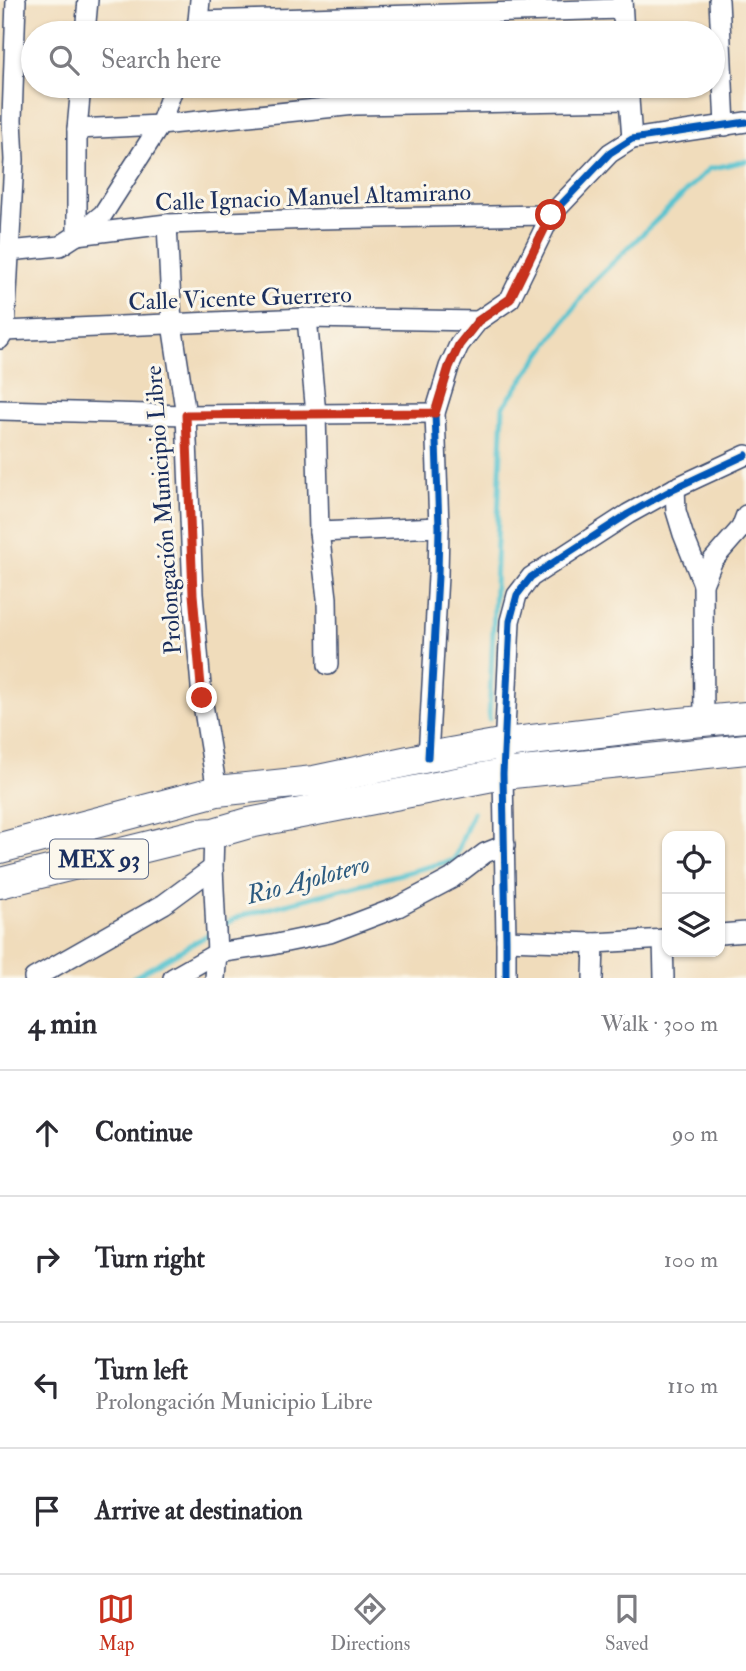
<!DOCTYPE html>
<html lang="en">
<head>
<meta charset="utf-8">
<style>
  :root { --surface:#fff; --page:#f2f2f3; --text:#2b2b33; --muted:#7c7c81; --line:#e1e1e2; --accent:#c8321e }
  body { margin:0; font-family:"IM FELL Double Pica",serif; background:var(--page); color:var(--text) }
  .controls { position:absolute; right:21px; bottom:21px; display:grid; overflow:hidden; border-radius:14px; box-shadow:0 2px 5px #0004 }
  .controls button { width:63px; height:63px; display:grid; place-items:center; padding:0; border:0; border-bottom:2px solid var(--line); background:var(--surface); color:var(--text); font:35px sans-serif }
  .stop { position:absolute; width:21px; height:21px; margin:-16px; border:5px solid #c8321e; border-radius:50%; background:#fff }
  .stop.end { background:#c8321e; border-color:#fff; box-shadow:0 2px 7px #0008 }
  .list { margin:0; padding:0; list-style:none }
  h2 { display:flex; justify-content:space-between; align-items:center; height:91px; margin:0; padding:0 28px; font-size:30px }
  h2 small { font-size:23px; font-weight:400; color:var(--muted) }
  .list li { display:grid; grid-template-columns:46px 1fr auto; gap:21px; align-items:center; box-sizing:border-box; height:126px; padding:0 28px; border-top:2px solid var(--line) }
  .list b { display:block; font-size:26px; white-space:nowrap }
  .list p { margin:0; font-size:23px; white-space:nowrap; color:var(--muted) }
  .list em { font-size:23px; font-style:normal; color:var(--muted) }
  .icon { flex:none; width:38px; height:38px; fill:none; stroke:currentColor; stroke-width:2; stroke-linecap:round; stroke-linejoin:round }
  .map { position:relative; flex:none; width:746px; height:978px; overflow:hidden }
  .search { position:absolute; background:var(--surface); box-shadow:0 2px 5px #0004; left:21px; right:21px; top:21px; height:77px; display:flex; align-items:center; gap:18px; box-sizing:border-box; padding:0 24px; border-radius:38px; color:var(--muted); font-size:26px }
  .sheet { height:595px; background:var(--surface) }
  nav { display:flex; justify-content:space-around; align-items:center; box-sizing:border-box; height:98px; border-top:2px solid var(--line); background:var(--surface); font-size:19px; color:var(--muted) }
  nav a { display:grid; justify-items:center; gap:4px }
  nav .on { color:var(--accent) }
  .map>svg:first-child { display:block }
</style>
</head>
<body>
<div class="map">
<svg width="746" height="978" viewBox="0 0 746 978">
  <rect width="100%" height="100%" fill="#fbf7ec"/>
  <filter id="ink" filterUnits="userSpaceOnUse"><feTurbulence type="fractalNoise" baseFrequency=".0143" numOctaves="2"/><feDisplacementMap in="SourceGraphic" scale="14" xChannelSelector="R" yChannelSelector="G"/><feConvolveMatrix kernelMatrix="1 2 1 2 8 2 1 2 1" color-interpolation-filters="sRGB"/></filter>
  <filter id="wash" filterUnits="userSpaceOnUse"><feTurbulence type="fractalNoise" baseFrequency=".00686" numOctaves="4" result="noise"/><feDisplacementMap in="SourceGraphic" scale="28" xChannelSelector="R" yChannelSelector="G"/><feGaussianBlur stdDeviation="1.57" result="paint"/><feColorMatrix in="noise" values="0 0 0 0 0 0 0 0 0 0 0 0 0 0 0 0 0 1.4 0 .05"/><feComposite in="paint" operator="in"/></filter>
  <g filter="url(#wash)">
    <rect width="100%" height="100%" fill="#f0dcbb"/>
    <g fill="none" stroke-linecap="round" stroke-linejoin="round">
      <g stroke="#57c3cf" stroke-width="5">
        <path d="M489 719 503 407 591 284 709 169 746 161"/>
        <path d="M219 928 240 916 454 860 473 812"/>
        <path d="M133 978 211 933"/>
      </g>
    </g>
  </g>
  <g filter="url(#ink)">
    <g fill="none" stroke-linecap="round" stroke-linejoin="round">
      <defs>
        <g id="minor">
          <path d="M622 0 624 33"/>
          <path d="M719 0 725 126"/>
          <path d="M198 21 622 9"/>
          <path d="M194 32 198 21 200 0"/>
          <path d="M85 33 88 0"/>
          <path d="M81 86 77 129V235L167 224 316 219 551 215"/>
          <path d="M628 86 632 139"/>
          <path d="M77 129 160 125 355 105 629 100"/>
          <path d="M167 224 172 324 186 415 193 594 202 698 217 791"/>
          <path d="M9 251 60 246 77 235 103 214 160 125 174 86"/>
          <path d="M307 318 316 414 319 532 327 598 328 665"/>
          <path d="M5 331 307 318 478 321"/>
          <path d="M0 339 5 331 14 160 12 120 16 0"/>
          <path d="M0 410 186 415 435 413"/>
          <path d="M675 488 676 511 683 534 703 584"/>
          <path d="M319 532 439 527"/>
          <path d="M704 722 703 584 713 560 741 528 746 515"/>
          <path d="M428 757 438 576 439 527 435 413 449 367 459 345 478 321 510 299 551 215 610 153 632 139 746 122"/>
          <path d="M214 833 213 868 217 953 215 978"/>
          <path d="M720 934 746 932"/>
          <path d="M663 939 664 978"/>
          <path d="M506 940 594 943 667 939"/>
          <path d="M34 978 164 904 213 868"/>
          <path d="M173 978 217 953 272 945 330 933 398 907 451 879 485 853 505 845"/>
          <path d="M506 978V940L503 774 510 621 517 595 531 577 628 514 675 488 746 455"/>
          <path d="M593 978 594 943"/>
        </g>
        <g id="primary">
          <path d="M0 848 217 791 314 781 428 757 506 743 659 725 746 717"/>
          <path d="M0 883 198 834 214 833 249 823 503 774 746 749"/>
        </g>
      </defs>
      <use href="#minor" stroke="#3b496c" stroke-width="22"/>
      <use href="#primary" stroke="#3b496c" stroke-width="32"/>
      <use href="#minor" stroke="#fff" stroke-width="19"/>
      <use href="#primary" stroke="#fff" stroke-width="30"/>
      <defs>
        <g id="cycleway">
          <path d="M428 757 438 576 439 527 435 413 449 367 459 345 478 321 510 299 551 215 610 153 632 139 746 122"/>
          <path d="M506 978V940L503 774 510 621 517 595 531 577 628 514 675 488 746 455"/>
        </g>
      </defs>
      <use href="#cycleway" stroke="#fbf7ec" stroke-width="11"/>
      <use href="#cycleway" stroke="#0057b8" stroke-width="7"/>
    </g>
  </g>
  <g fill="none" stroke-linecap="round" stroke-linejoin="round" filter="url(#ink)">
    <path stroke="#c8321e" stroke-width="9" d="M202 698 193 594 186 415 435 413 449 367 459 345 478 321 510 299 551 215"/>
  </g>
  <g text-anchor="middle" stroke-width="6" stroke-linejoin="round" paint-order="stroke">
    <rect fill="#fbf7ec" stroke="#5e6b89" stroke-width="2" x="50" y="839.5" width="98" height="39" rx="5"/>
    <g font-size="23" font-weight="bold" fill="#1b2f5e">
      <text x="99" y="867">MEX 93</text>
    </g>
    <g font-size="24" fill="#1b2f5e" stroke="#fbf7ec">
      <text transform="translate(313 197) rotate(-2)" y="8">Calle Ignacio Manuel Altamirano</text>
      <text transform="translate(240 298) rotate(-2)" y="8">Calle Vicente Guerrero</text>
      <text transform="translate(163 510) rotate(-94)" y="8">Prolongación Municipio Libre</text>
    </g>
    <g font-size="26" font-style="italic" fill="#2d5b80" stroke="#fbf7ec">
      <text transform="translate(308 879) rotate(-15)" y="9">Rio Ajolotero</text>
    </g>
  </g>
</svg>
<div class="controls">
<button><svg class="icon" aria-label="locate" viewBox="0 0 24 24"><circle cx="12" cy="12" r="6"/><path d="M12 2v4M12 18v4M2 12h4M18 12h4"/></svg></button>
<button><svg class="icon" aria-label="layers" viewBox="0 0 24 24"><path d="M12 4l9 5-9 5-9-5zM3 14l9 5 9-5"/></svg></button>
</div>
<div class="stop" style="left:551px;top:215px"></div>
<div class="stop end" style="left:202px;top:698px"></div>
<div class="search"><svg class="icon" aria-label="search" viewBox="0 0 24 24"><circle cx="10" cy="10" r="6"/><path d="M15 15l6 6"/></svg>Search here</div>
</div>
<section class="sheet">
<h2>4 min<small>Walk · 300 m</small></h2>
<ul class="list">
<li><svg class="icon" aria-label="ahead" viewBox="0 0 24 24"><path d="M12 20V5M6 11l6-6 6 6"/></svg><div><b>Continue</b></div><em>90 m</em></li>
<li><svg class="icon" aria-label="right" viewBox="0 0 24 24"><path d="M7 20v-9h11M14 6l5 5-5 5"/></svg><div><b>Turn right</b></div><em>100 m</em></li>
<li><svg class="icon" aria-label="left" viewBox="0 0 24 24"><path d="M17 20v-9H6M10 6l-5 5 5 5"/></svg><div><b>Turn left</b><p>Prolongación Municipio Libre</p></div><em>110 m</em></li>
<li><svg class="icon" aria-label="arrive" viewBox="0 0 24 24"><path d="M6 21V4h12l-3 4 3 4H6"/></svg><div><b>Arrive at destination</b></div></li>
</ul>
</section>
<nav>
<a class="on"><svg class="icon" aria-label="map" viewBox="0 0 24 24"><path d="M3 6l6-2 6 2 6-2v14l-6 2-6-2-6 2zM9 4v14M15 6v14"/></svg>Map</a>
<a><svg class="icon" aria-label="directions" viewBox="0 0 24 24"><path d="M12 3l9 9-9 9-9-9zM9 14v-3h6M13 9l2 2-2 2"/></svg>Directions</a>
<a><svg class="icon" aria-label="saved" viewBox="0 0 24 24"><path d="M7 4h10v16l-5-4-5 4z"/></svg>Saved</a>
</nav>
</body>
</html>
